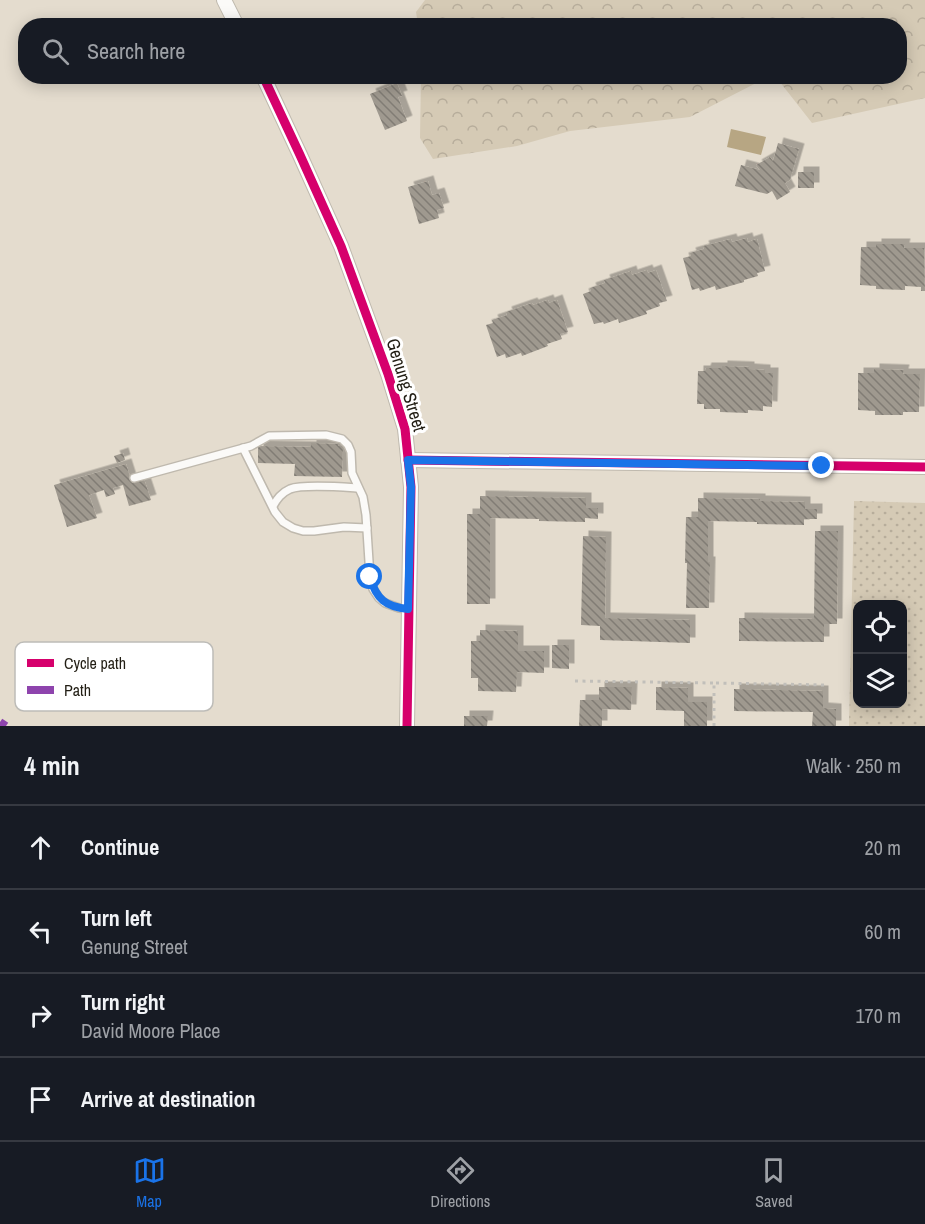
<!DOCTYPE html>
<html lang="en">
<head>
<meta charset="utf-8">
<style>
  :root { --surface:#171b24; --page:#20242c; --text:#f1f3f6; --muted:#9ea1a6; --line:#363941; --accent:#1a73e8 }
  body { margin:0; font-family:"Archivo Narrow",sans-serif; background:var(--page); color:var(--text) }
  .controls { position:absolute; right:18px; bottom:18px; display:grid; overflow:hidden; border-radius:12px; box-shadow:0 3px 15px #0003 }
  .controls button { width:54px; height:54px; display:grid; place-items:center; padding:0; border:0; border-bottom:2px solid var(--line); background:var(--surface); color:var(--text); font:30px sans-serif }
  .stop { position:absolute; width:18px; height:18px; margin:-14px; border:4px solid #1a73e8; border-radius:50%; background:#fff }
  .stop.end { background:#1a73e8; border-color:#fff; box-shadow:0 2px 6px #0008 }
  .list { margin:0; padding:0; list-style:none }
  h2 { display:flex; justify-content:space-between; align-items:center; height:78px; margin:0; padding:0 24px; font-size:26px }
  h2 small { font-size:20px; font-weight:400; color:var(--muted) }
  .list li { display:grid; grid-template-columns:39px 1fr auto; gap:18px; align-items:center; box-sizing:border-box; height:84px; padding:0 24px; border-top:2px solid var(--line) }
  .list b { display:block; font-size:22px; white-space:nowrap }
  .list p { margin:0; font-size:20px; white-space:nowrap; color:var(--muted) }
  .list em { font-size:20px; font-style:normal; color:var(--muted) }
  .icon { flex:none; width:33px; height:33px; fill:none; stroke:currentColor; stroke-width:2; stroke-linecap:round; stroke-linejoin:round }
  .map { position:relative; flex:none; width:925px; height:726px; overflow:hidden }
  .search { position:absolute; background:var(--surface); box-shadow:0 3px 15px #0003; left:18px; right:18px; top:18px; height:66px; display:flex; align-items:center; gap:15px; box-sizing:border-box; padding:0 21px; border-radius:24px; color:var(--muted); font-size:22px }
  .sheet { height:414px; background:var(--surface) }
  nav { display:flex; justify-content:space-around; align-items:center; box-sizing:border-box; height:84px; border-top:2px solid var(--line); background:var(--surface); font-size:16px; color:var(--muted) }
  nav a { display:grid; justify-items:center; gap:3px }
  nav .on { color:var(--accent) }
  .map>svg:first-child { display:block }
</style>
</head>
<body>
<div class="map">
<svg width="925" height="726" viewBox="0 0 925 726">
  <defs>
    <pattern id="forest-crowns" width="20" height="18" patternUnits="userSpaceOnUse" patternTransform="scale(1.5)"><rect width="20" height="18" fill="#d5cab5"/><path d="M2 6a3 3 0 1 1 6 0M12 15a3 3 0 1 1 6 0" fill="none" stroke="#b7ad9b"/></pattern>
    <pattern id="park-dots" width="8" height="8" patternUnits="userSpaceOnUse" patternTransform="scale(1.5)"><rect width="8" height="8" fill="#d5cab5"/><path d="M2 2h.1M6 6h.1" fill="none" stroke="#b7ad9b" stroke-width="1.8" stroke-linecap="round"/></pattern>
    <pattern id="building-back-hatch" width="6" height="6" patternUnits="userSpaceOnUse" patternTransform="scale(1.5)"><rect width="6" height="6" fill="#9f998f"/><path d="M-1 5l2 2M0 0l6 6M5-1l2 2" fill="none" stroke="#817c74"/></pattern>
    <filter id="shadow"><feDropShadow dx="5.5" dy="-5.5" stdDeviation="0" flood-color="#0004"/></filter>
  </defs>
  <rect width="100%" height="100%" fill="#e4dcce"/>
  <g fill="url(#forest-crowns)">
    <path d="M425 0H925V98L812 123 776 77 900 76V26L418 25 416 12Z"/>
    <path d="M421 77V76L768 77 690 117 570 131 517 146 433 159 420 138Z"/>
  </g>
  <path fill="url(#park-dots)" fill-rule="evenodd" d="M854 501 925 503V726H849ZM858 604H902V704H858Z"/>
  <path fill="#b7a683" d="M731 129 766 137 761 155 727 147Z"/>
  <g fill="url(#building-back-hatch)" filter="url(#shadow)">
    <path d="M397 83 402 96 398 97 407 121 385 130 370 94Z"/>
    <path d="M778 143 799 149 790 180 785 183 790 192 777 200 772 191 767 194 735 186 741 165 760 170 756 165 770 157 773 161Z"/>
    <rect x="798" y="172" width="16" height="16"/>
    <path d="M428 181 432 195 439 193 444 208 437 210 439 218 419 224 408 187Z"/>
    <path d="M747 238 748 242 757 239 765 271 757 273 758 276 744 280V282L716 290 715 286 700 291 699 288 692 290 683 258 691 256 690 253 704 249 703 246 731 239 732 242Z"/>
    <path d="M876 244H905L904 248H924L925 291H921V287L905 286V290L876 289V286L860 285 861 247H876Z"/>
    <path d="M647 270 648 273 656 270 667 301 659 303 660 306 646 311 647 314 619 323 618 319 604 324 603 322 594 324 583 294 591 291 590 288 605 283 604 280 631 271 632 275Z"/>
    <path d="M548 300 549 303 557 300 568 332 560 334 562 339 547 344 548 346 522 356 521 353 506 358 505 354 497 357 486 325 493 323 492 320 507 315 506 312 532 303 533 305Z"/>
    <path d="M722 366 749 367V369L765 370V373H773L772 407 763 406V411L748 410V413L720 412V409H704V404H697L698 371H705L706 368H722Z"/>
    <path d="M874 369 904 370 903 374H920L919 412H903V415H875V411L858 410V373H874Z"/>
    <path d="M311 443 338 444V446H343L342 477 294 476 295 464 258 463V446L311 447Z"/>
    <path d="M123 453 125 460 117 463 114 456Z"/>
    <path d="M126 464 132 483 144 479 151 500 129 506 123 485 113 488 115 494 106 497 104 490 89 495 97 518 67 527 54 485Z"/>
    <path d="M480 496 586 498V508H598V519L585 518V522L539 521V519L490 518V604H467V514H480Z"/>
    <path d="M698 498 760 499V501L805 502V509H817V519H804V525L757 524V522L708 521V562H710L709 608H686L687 563H685L686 517H698Z"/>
    <path d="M815 531H838L837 624H824V642L739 641V618L814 619Z"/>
    <path d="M583 536 606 537 605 618 690 620V643L600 640V626L581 625Z"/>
    <path d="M480 630 518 631V651H544V673L517 672 516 692 478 691V678H471V641H480Z"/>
    <path d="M552 645H569V669L552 668Z"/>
    <path d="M599 687H632L631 710 602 709V726H579L580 700H599Z"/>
    <path d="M656 687 688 688V702H707V726H684V711L656 710Z"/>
    <path d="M734 689 823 691V708L836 709V726H812L813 712 734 711Z"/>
    <path d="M464 716H488L487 726H464Z"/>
  </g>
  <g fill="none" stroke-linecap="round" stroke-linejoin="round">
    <defs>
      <g id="lane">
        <path d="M243 448 275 512 283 522 293 528 303 531H314L344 527 367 528"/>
        <path d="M134 478 251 446 269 436 326 435 342 439 348 445 351 452 352 473 363 497 366 515 370 577 373 589 379 598 385 603 399 608 408 609"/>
        <path d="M273 506C277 499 281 493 290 489 303 484 342 487 358 488"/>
      </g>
      <g id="street">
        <path d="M224 0 237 26"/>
        <path d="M263 76 300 155 341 246 388 374 405 429 411 487 407 726"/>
        <path d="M408 460 925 467"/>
      </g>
    </defs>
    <use href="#lane" stroke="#bfb9ae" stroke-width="10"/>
    <use href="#street" stroke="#bfb9ae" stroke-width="16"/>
    <g stroke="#c1bfba" stroke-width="3" stroke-dasharray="3 4.5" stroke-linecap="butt">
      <path d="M575 681 714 683"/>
      <path d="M714 726V683L828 685"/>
    </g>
    <use href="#lane" stroke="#fbfaf8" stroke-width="7"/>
    <use href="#street" stroke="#fbfaf8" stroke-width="14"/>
    <path stroke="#8e44ad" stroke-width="8" stroke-dasharray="15 8" stroke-linecap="butt" d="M0 722 6 726"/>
    <defs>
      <g id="cycleway">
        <path d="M263 76 300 155 341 246 388 374 405 429 411 487 407 726"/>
        <path d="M408 460 925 467"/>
      </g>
    </defs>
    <use href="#cycleway" stroke="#fff" stroke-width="13"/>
    <use href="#cycleway" stroke="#d6006c" stroke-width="9"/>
  </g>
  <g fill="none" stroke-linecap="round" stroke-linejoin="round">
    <path stroke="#1a73e8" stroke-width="8" d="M370 577C376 599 386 607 408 609L411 487 408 460 822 466"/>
  </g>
  <g text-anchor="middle" stroke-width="6" stroke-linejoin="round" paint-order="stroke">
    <g font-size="18" fill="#221e14" stroke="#fff">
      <text transform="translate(406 385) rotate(73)" y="6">Genung Street</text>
    </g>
  </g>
  <rect x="15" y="642" width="198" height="69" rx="9" fill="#fff" stroke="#bdbcb8" stroke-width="1.5"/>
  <rect x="27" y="659" width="27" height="8" fill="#d6006c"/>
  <rect x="27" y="686" width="27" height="8" fill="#8e44ad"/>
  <g font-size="16" fill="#221e14">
    <text x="64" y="669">Cycle path</text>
    <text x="64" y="696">Path</text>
  </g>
</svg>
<div class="controls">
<button><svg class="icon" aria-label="locate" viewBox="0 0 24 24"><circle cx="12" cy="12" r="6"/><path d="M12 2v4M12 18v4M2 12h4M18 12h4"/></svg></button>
<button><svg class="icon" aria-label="layers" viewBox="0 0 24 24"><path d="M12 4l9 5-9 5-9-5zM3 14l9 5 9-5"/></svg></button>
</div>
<div class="stop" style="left:370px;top:577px"></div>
<div class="stop end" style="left:822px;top:466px"></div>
<div class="search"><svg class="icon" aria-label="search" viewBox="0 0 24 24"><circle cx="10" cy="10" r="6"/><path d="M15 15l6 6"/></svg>Search here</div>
</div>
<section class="sheet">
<h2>4 min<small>Walk · 250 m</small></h2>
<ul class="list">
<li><svg class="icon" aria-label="ahead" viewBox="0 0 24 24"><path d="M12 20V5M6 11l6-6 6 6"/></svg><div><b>Continue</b></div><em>20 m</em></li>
<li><svg class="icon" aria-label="left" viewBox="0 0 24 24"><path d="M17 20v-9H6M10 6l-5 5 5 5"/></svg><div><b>Turn left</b><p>Genung Street</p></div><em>60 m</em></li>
<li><svg class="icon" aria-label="right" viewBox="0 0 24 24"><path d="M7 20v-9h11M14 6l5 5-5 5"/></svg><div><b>Turn right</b><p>David Moore Place</p></div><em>170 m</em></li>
<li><svg class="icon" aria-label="arrive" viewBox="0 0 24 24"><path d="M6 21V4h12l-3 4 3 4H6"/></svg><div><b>Arrive at destination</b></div></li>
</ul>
</section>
<nav>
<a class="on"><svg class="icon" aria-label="map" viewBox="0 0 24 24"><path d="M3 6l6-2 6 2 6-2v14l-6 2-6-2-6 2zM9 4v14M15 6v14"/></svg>Map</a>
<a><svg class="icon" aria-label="directions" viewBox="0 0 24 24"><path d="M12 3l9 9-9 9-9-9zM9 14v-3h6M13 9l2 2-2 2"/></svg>Directions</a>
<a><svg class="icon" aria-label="saved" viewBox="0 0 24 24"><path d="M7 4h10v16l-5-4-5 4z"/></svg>Saved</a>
</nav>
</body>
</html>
